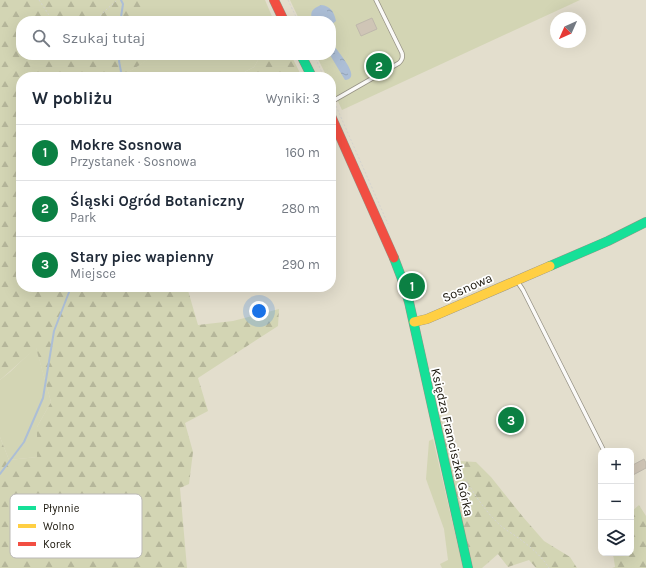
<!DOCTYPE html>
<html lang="pl">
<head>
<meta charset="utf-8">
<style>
  :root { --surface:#fff; --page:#f2f2f3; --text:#1f2937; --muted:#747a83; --line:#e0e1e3; --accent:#0b8043 }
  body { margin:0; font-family:Karla,sans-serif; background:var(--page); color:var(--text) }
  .controls { position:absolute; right:12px; bottom:12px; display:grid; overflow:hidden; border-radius:8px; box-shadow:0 4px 16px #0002 }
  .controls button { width:36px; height:36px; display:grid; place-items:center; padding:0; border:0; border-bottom:1px solid var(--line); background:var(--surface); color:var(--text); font:20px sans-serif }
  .compass { position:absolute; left:550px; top:12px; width:36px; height:36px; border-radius:50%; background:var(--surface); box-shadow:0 4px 16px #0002; rotate:225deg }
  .you { position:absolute; left:259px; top:311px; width:14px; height:14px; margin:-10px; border:3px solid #fff; border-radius:50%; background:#1a73e8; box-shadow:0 0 0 6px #1a73e833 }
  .badge { display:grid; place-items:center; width:26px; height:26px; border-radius:50%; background:var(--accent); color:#fff; font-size:13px; font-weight:700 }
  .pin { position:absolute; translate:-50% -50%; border:2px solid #fff; box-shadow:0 1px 4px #0006 }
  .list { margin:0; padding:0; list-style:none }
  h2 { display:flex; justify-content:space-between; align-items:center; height:52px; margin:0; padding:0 16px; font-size:17px }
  h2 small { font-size:13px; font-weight:400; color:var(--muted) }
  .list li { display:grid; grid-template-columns:26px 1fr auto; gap:12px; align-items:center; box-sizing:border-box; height:56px; padding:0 16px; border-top:1px solid var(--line) }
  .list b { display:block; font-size:15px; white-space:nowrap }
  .list p { margin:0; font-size:13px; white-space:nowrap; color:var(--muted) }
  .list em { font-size:13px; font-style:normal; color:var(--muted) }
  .icon { flex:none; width:22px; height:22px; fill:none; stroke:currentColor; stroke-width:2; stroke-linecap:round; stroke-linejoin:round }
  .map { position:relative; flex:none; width:646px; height:568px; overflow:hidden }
  .search { position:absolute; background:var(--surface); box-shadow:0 4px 16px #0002; left:16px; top:16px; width:320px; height:44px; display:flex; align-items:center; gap:10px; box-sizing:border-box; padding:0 14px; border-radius:16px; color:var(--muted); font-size:15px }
  .panel { position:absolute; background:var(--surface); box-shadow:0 4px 16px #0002; left:16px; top:72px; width:320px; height:220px; border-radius:16px }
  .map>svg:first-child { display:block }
</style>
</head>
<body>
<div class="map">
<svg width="646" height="568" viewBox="0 0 646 568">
  <defs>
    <pattern id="forest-firs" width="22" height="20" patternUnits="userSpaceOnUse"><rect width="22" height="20" fill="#d3d5b4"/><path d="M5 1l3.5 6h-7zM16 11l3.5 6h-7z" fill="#b5b69a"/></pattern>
    <pattern id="water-ripples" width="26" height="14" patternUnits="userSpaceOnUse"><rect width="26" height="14" fill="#acbed6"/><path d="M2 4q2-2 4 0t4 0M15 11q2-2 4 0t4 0" fill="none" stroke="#93a3b6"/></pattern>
  </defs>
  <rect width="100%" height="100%" fill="#e3decd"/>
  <g fill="#d3d5b4">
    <path d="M144 0H265L274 21H144Z"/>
    <path d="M290 0H580L342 110 331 86V77H327L316 55H331V21H300Z"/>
    <path d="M153 55H261L254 67 235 77H130V71L153 56Z"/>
    <path d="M36 347 51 402 37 427V457L9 460 0 437V380L10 372Z"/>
    <path d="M433 439 463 568H442L440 564 448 560 444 529 426 479 429 441Z"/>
  </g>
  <g fill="url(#forest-firs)">
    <path d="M0 0H144V21H21V55H153L154 56 130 71V77H21V287H187L198 325 233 321 279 309 278 326 198 378 208 411 185 423 193 452 189 484 180 488 187 568H0V437L9 460 37 457V427L51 402 36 348 0 380Z"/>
    <path d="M261 55H291L302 77H235L254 67Z"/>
    <path d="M440 414 453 452 460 461 476 462 491 477 523 517 544 541 570 557 577 568H536L529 560 508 567 498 554 482 568H473L438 416Z"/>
    <path d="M639 505 646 516V568H612L615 567 613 553H631V512Z"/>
  </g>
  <g fill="url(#water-ripples)">
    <path d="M321 5C331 6 334 12 336 21L331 25V21L312 20C310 11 312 9 321 5Z"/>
    <path d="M331 34C331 37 332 41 333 44 335 49 364 79 345 80L330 55Z"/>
  </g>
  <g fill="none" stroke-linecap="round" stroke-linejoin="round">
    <g stroke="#acbed6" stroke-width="2">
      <path d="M121 0 123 4 121 17 122 21"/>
      <path d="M121 55 119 61 122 77"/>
      <path d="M0 474 24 442 43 398 54 331 71 287"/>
    </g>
  </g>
  <g fill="#cfc5b6" stroke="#bfb8ac">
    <path d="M372 18 377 29 361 36 356 25Z"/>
    <path d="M644 459 646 463V468L633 475 631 473V466Z"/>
  </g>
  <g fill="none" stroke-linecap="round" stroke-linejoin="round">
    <defs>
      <g id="lane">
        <path d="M331 102 399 63C402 60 403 58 402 53L376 0"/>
        <path d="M517 281 523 290 604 451"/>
      </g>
      <g id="fast">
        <path d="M301 55 312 77"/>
        <path d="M394 258 402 279 409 302 468 568"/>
        <path d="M550 266 608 241 646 222"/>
      </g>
      <path id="slow" d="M414 322 427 319 550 266"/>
      <g id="jam">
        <path d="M274 0 284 21"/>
        <path d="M331 116 394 258"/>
      </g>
    </defs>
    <use href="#lane" stroke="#969285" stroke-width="5"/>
    <use href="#fast" stroke="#969285" stroke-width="10"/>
    <use href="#slow" stroke="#969285" stroke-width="10"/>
    <use href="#jam" stroke="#969285" stroke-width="10"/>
    <g stroke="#d5d4cf" stroke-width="1" stroke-dasharray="2 2" stroke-linecap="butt">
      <path d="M39 0 53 21"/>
      <path d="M288 0 298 21"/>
      <path d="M94 21 117 0"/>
      <path d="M314 55 324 77"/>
      <path d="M336 106 388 224"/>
      <path d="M450 449C463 476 479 506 501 526 507 531 515 535 521 540 532 548 542 557 549 568"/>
    </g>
    <use href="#lane" stroke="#fbfaf8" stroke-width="3.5"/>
    <use href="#fast" stroke="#16e098" stroke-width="9"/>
    <use href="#slow" stroke="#ffcf43" stroke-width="9"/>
    <use href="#jam" stroke="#f24e42" stroke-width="9"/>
  </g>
  <g text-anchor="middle" stroke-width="3.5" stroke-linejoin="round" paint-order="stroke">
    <g font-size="13" fill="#1b170c" stroke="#fff">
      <text transform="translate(467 287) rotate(-24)" y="5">Sosnowa</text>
      <text transform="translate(453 442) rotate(77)" y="5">Księdza Franciszka Górka</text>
    </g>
  </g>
  <rect x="10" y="494" width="132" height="64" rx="6" fill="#fff" stroke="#bbb9b6" stroke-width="1"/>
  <rect x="18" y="506" width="18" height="4" fill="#16e098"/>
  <rect x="18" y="524" width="18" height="4" fill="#ffcf43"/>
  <rect x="18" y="542" width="18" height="4" fill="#f24e42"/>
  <g font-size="11" fill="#1b170c">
    <text x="43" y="512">Płynnie</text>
    <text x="43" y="530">Wolno</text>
    <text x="43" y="548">Korek</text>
  </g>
</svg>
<div class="controls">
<button>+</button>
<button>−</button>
<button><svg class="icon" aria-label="layers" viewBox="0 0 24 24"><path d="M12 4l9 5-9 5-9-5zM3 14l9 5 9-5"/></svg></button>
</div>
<svg class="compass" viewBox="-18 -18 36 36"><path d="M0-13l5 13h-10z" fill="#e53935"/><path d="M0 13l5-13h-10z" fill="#747a83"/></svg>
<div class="you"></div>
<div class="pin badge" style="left:412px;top:286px">1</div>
<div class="pin badge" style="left:379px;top:66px">2</div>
<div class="pin badge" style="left:511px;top:420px">3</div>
<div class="search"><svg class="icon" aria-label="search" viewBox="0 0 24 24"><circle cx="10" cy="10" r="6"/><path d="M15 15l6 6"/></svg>Szukaj tutaj</div>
<section class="panel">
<h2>W pobliżu<small>Wyniki: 3</small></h2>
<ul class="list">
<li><span class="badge">1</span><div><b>Mokre Sosnowa</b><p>Przystanek · Sosnowa</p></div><em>160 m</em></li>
<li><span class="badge">2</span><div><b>Śląski Ogród Botaniczny</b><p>Park</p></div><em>280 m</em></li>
<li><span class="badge">3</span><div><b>Stary piec wapienny</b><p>Miejsce</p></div><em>290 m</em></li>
</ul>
</section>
</div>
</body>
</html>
